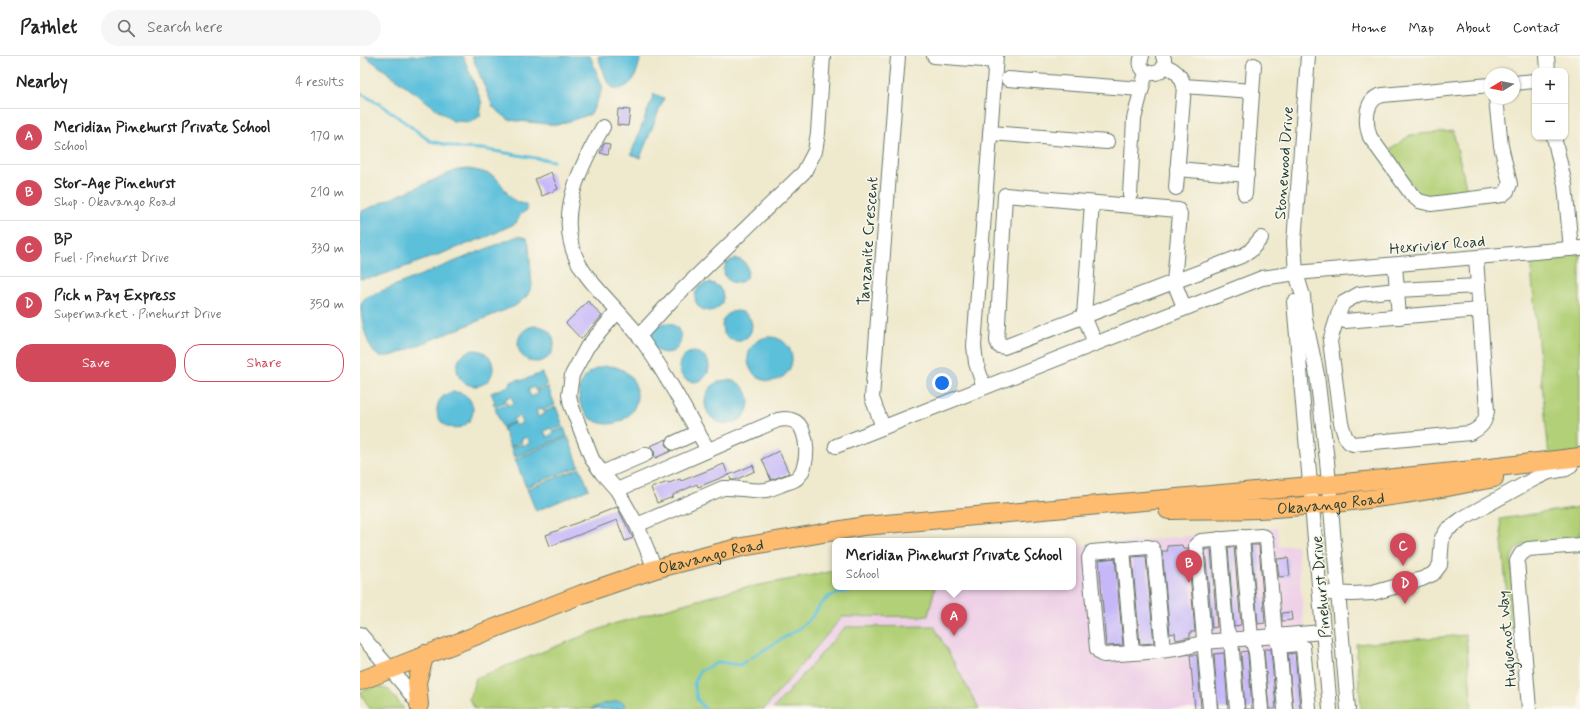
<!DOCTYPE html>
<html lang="en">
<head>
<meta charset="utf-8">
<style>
  :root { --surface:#fff; --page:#f6f6f6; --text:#222; --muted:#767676; --line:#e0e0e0; --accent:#d1495b }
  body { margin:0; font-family:Mynerve,sans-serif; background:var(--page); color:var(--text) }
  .controls { position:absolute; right:12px; top:12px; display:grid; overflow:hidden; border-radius:8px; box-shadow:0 1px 3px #0004 }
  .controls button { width:36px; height:36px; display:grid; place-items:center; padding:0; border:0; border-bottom:1px solid var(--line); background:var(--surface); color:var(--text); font:20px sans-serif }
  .compass { position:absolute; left:1124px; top:12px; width:36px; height:36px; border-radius:50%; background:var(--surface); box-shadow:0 1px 3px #0004; rotate:260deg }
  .you { position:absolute; left:582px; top:327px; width:14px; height:14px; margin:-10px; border:3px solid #fff; border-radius:50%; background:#1a73e8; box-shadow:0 0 0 6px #1a73e833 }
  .badge { display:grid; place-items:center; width:26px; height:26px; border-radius:50%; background:var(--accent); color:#fff; font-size:13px; font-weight:700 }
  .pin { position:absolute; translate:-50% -33px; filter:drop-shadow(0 1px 2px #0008) }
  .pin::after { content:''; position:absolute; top:21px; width:14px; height:12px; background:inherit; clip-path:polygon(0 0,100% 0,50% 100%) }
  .popup { position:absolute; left:472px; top:482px; width:244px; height:52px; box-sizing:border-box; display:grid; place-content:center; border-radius:8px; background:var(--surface); filter:drop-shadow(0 1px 3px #0005); font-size:13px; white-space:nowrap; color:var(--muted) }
  .popup b { font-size:15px; color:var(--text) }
  .popup::after { content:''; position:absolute; left:50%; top:100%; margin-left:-8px; border:8px solid transparent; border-top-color:var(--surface) }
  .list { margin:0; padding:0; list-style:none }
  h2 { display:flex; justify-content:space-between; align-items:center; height:52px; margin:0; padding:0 16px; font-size:17px }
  h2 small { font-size:13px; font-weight:400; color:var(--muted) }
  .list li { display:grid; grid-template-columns:26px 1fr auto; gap:12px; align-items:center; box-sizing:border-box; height:56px; padding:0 16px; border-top:1px solid var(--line) }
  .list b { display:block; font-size:15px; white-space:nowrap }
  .list p { margin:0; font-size:13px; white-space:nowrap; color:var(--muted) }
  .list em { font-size:13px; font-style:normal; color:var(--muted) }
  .actions { display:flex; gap:8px; padding:12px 16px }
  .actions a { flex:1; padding:9px 0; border:1px solid var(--accent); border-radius:16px; text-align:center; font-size:14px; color:var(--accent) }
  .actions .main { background:var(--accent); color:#fff }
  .icon { flex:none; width:22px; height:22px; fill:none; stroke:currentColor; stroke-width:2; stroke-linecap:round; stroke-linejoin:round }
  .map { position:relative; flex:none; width:1220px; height:653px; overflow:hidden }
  header { display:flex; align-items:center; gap:24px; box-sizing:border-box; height:56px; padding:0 20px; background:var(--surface); border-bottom:1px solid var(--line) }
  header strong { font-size:19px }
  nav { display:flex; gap:22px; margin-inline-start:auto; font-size:14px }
  .search { width:280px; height:36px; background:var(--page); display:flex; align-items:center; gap:10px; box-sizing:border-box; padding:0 14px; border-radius:22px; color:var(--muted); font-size:15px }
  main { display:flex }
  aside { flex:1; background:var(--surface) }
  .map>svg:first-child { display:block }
</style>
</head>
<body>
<header>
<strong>Pathlet</strong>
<div class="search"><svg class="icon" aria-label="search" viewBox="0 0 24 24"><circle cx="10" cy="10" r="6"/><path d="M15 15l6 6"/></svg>Search here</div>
<nav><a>Home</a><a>Map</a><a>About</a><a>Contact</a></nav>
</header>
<main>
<aside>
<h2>Nearby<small>4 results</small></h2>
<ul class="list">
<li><span class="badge">A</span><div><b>Meridian Pinehurst Private School</b><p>School</p></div><em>170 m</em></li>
<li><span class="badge">B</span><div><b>Stor-Age Pinehurst</b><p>Shop · Okavango Road</p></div><em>210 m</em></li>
<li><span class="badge">C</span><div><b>BP</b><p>Fuel · Pinehurst Drive</p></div><em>330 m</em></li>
<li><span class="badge">D</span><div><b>Pick n Pay Express</b><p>Supermarket · Pinehurst Drive</p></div><em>350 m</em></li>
</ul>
<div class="actions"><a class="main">Save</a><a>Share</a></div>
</aside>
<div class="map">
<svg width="1220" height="653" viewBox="0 0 1220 653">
  <rect width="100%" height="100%" fill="#fbf7ec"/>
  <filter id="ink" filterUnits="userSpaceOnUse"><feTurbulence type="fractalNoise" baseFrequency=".025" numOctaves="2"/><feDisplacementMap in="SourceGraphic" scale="8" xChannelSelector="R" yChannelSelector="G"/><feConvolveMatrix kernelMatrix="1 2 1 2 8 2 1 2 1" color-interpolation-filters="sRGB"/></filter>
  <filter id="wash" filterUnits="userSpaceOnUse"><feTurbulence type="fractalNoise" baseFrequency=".012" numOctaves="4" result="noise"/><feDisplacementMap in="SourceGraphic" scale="16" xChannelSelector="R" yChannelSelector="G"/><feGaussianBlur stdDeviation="0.9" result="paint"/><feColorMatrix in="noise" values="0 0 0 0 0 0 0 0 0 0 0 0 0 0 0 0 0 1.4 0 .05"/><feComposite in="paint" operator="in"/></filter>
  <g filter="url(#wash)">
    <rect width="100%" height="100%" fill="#efe9cd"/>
    <path fill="#eed0e7" d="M917 472 919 490 937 489 951 653H404L482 561 567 560 575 531H713V490Z"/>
    <g fill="#b2d077" stroke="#688656">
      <path d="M1093 75 1108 139 1064 143 1026 97 1050 79Z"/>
      <path d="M1220 197V398L1189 401 1170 202Z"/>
      <path d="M1220 451V484L1162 489 1155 494 1151 503 1156 572 1150 573 1140 463Z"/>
      <path d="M475 515V531H575L568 560 482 561 404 653H115L109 643 116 622 253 568 373 534Z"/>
      <path d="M574 570 619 653H413L485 571Z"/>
      <path d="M1106 579 1112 653H1001L996 588Z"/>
      <path d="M17 630 29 634 44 653H10L0 636Z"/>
    </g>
    <g fill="#5dc0db" stroke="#3e7e88">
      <path d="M5 0H103L122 47 120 60 111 66 93 65Z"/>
      <path d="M112 0H230L243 32 231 58 197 69 149 64 133 51Z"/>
      <path d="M238 0H281C279 7 277 18 273 24 269 29 258 37 252 31 246 26 241 8 238 0Z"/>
      <path d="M294 38 304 42 280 102 271 98Z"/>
      <path d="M107 113C116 114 131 117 137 123 148 135 148 146 166 148L167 154 161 158 156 167 129 180 53 208 16 221 0 223V156L97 114Z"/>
      <path d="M158 180 167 182 169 189 172 230 167 240 155 250 34 299C29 300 21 302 16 298 7 292 0 259 1 249 2 244 5 242 9 240Z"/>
      <circle cx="376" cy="215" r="12"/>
      <circle cx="349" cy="241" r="14"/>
      <circle cx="377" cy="270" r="15"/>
      <circle cx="306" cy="282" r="15"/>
      <circle cx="176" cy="288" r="18"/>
      <circle cx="410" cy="303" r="22"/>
      <circle cx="115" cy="312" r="18"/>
      <circle cx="334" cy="311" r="15"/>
      <circle cx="248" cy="339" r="29"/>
      <path d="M182 317 187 329 175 334 174 331 168 334 171 341 177 338 176 335 188 331 195 349 183 354 182 352 176 354 178 361 185 358 184 356 196 351 203 370 192 374 190 372 184 375 187 381 193 378 192 376 204 372 207 380 154 401 151 392 163 388 164 390 170 387 167 381 161 383 162 386 150 391 143 372 154 367 156 370 162 367 159 360 153 363 154 366 142 371 135 352 147 347 148 350 154 347 151 340 145 343 146 345 134 350 133 347 135 346 131 337 151 329 150 326 159 323 160 325Z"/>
      <circle cx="367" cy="346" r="22"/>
      <circle cx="95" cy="354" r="18"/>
      <path d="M208 381 219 410 166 431 155 403Z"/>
      <path d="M220 412 229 433 176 455 167 433Z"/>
      <path d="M259 645 264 647 265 653H231L242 648Z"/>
    </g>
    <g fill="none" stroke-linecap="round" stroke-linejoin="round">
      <g stroke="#5dc0db" stroke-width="3">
        <path d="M0 37 23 50 70 85 100 92 122 93 193 105"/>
        <path d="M392 601 440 572 451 562 462 547 470 540 502 531"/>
        <path d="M277 653 290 652 291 653"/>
        <path d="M345 653 337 643 334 628 340 615 359 606 380 609 387 604"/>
      </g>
    </g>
    <g id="blocks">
      <g fill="#c6b7f9">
        <path d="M258 53 270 54 268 70 257 69Z"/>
        <path d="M244 87 250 88 248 98 240 97Z"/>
        <path d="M191 116 198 133 182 140 175 123Z"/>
        <path d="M228 245 242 260 221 283 206 267Z"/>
        <path d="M307 383 306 390 311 395 295 402 294 394 290 390Z"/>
        <path d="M419 395 429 417 411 424 402 403Z"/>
        <path d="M364 408 368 419 338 431 337 428 313 439V441L297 447 291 432 308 426 309 427 320 423 321 425Z"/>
        <path d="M393 409 395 415 375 424H371L369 419Z"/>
        <path d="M257 451 273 482 265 485 257 464 190 490 186 479Z"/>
        <path d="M822 489 823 493H828L835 576H830V581L816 584 815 577 810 578 802 495H808L807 490Z"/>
        <path d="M891 489H899L905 567 898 568Z"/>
        <path d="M868 491H874L881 569 874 570Z"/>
        <path d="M845 493H851L857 571 852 572Z"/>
        <path d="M786 500 794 587 780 588 772 501Z"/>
        <path d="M755 502 763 589 746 590 739 504Z"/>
        <path d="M928 502 930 520 919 521 917 503Z"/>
        <path d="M931 556 932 564 922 565V557Z"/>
        <path d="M904 593H911L916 653H909Z"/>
        <path d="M887 595 888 598 892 653H885L881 596Z"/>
        <path d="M864 597 868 653H858L854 598Z"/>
        <path d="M935 597 940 653H933L928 598Z"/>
        <path d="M830 599H837L841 653H835Z"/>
      </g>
    </g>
  </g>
  <g filter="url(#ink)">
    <use href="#blocks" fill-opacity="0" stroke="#68796a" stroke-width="1"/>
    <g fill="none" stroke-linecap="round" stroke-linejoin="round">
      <defs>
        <g id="minor">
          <path d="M574 0 635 5"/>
          <path d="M782 0C773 23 812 23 803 0"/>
          <path d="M948 0 934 186 936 217 943 240 945 263 957 319 967 405 988 653"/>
          <path d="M1187 0 1188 15"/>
          <path d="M804 10C815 13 821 19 824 30L892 35"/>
          <path d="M648 23 781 33"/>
          <path d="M1154 27 1175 25"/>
          <path d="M1130 29 1023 39C1004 42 1005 67 1010 81L1052 139 1059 145 1071 148 1142 139 1147 135 1150 128 1141 90 1136 42"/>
          <path d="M243 71C216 117 190 172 227 220 243 241 263 259 279 280 305 315 326 356 348 394"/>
          <path d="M630 77 747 86"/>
          <path d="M1194 81 1205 129 1211 193"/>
          <path d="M817 113 887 119"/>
          <path d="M816 132 824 30"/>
          <path d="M885 138 894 9"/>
          <path d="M770 139 774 63 786 16"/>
          <path d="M732 147 724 260 735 287"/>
          <path d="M1035 209 1039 261"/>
          <path d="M1118 230 1037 234 999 238 983 247 978 259 981 263 985 265 1120 254"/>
          <path d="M934 246 970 653"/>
          <path d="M824 251 814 226 820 158 818 154 645 139 637 285 639 290 644 291 884 199 890 195 901 182"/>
          <path d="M257 256 227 291 212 319 209 339 211 349 232 403 242 417 257 434 277 469 295 513"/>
          <path d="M978 259 970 285 981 367 985 380 989 386 993 388 1110 377C1121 372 1125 367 1127 355L1116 202"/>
          <path d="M279 280 313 243 444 116 455 95 458 77 463 0"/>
          <path d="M624 331 616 307 614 290 636 0"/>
          <path d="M523 371 512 342 538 0"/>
          <path d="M314 387 338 376"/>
          <path d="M476 390 902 222 936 217 1220 192"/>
          <path d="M242 417 286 398"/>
          <path d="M257 434 418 364C424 363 430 362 436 366 449 375 450 411 437 422 434 425 428 426 423 428 418 430 412 433 406 434 392 436 377 431 363 432L277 469"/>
          <path d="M882 481 891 582 896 596 901 653"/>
          <path d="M859 483 866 572 871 584 877 653"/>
          <path d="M763 493 772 596"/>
          <path d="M970 537 992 538 1013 537 1062 523 1073 518 1080 509 1082 482 1087 474 1103 462 1174 423 1189 416 1206 413 1211 409"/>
          <path d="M0 578 43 628 60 650"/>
          <path d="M919 590 937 588 943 591 949 653"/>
          <path d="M803 594 794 496 792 492 788 491 732 496 729 502 737 593 741 598 744 599C776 596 814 597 844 586L963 576"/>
          <path d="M850 653 836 489 841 485 901 480 905 481 907 485 915 580 919 590 925 653"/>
          <path d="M1169 653 1157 505 1161 498 1168 493 1220 489"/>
        </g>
        <g id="major">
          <path id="s1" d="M808 454C838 453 869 454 899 453 978 449 1057 438 1134 422"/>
          <path id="s2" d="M0 625 222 538 295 513 382 491 504 470 985 427 1113 414 1220 401"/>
          <path d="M59 649 57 626 65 598"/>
        </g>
      </defs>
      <use href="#minor" stroke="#68796a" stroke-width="16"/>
      <use href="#major" stroke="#68796a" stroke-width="20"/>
      <use href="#minor" stroke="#fff" stroke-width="14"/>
      <use href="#major" stroke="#febc70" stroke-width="18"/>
    </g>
  </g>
  <g text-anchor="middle" stroke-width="3" stroke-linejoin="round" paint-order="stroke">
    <g font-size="16" fill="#1f3d34" stroke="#fbf7ec">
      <text transform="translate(923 107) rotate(-86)" y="6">Stonewood Drive</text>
      <text transform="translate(507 185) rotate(-86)" y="6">Tanzanite Crescent</text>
      <text transform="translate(1077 188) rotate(-5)" y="6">Hexrivier Road</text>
      <text dy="6" stroke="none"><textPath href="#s1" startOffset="163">Okavango Road</textPath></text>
      <text dy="6" stroke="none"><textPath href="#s2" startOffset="373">Okavango Road</textPath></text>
      <text transform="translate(960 531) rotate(-95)" y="6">Pinehurst Drive</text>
      <text transform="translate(1146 583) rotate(-95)" y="6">Huguenot Way</text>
    </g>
  </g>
</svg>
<div class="controls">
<button>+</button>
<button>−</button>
</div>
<svg class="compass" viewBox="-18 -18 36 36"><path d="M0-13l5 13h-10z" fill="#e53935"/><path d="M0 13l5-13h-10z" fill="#767676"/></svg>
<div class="you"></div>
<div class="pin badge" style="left:594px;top:580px">A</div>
<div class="popup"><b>Meridian Pinehurst Private School</b>School</div>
<div class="pin badge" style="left:829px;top:527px">B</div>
<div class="pin badge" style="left:1043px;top:510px">C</div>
<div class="pin badge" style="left:1045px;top:548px">D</div>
</div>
</main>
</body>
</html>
